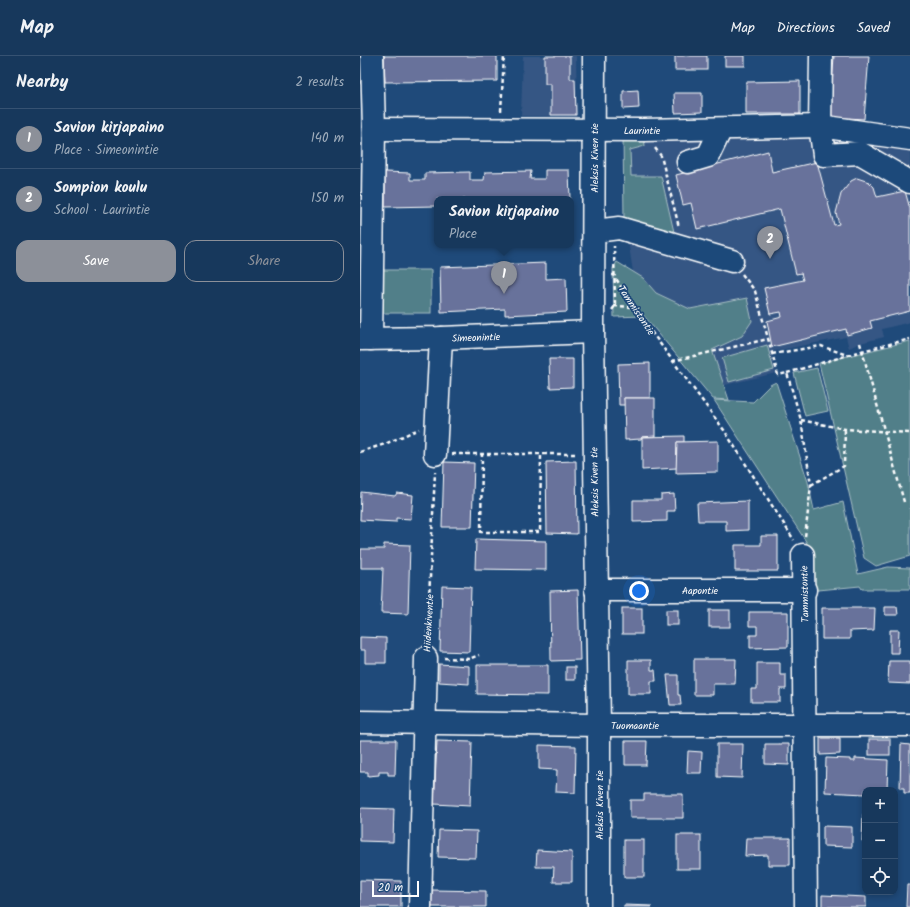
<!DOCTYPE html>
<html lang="en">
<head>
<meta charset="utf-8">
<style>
  :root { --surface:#17385c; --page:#203f62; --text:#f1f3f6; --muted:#9eacbb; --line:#365272; --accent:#8c9099 }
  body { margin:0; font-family:Kalam,sans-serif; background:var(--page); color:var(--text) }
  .controls { position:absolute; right:12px; bottom:12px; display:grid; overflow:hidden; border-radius:8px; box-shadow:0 2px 6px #0003 }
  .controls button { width:36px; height:36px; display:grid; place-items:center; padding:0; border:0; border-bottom:1px solid var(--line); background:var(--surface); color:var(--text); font:20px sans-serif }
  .scale { position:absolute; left:12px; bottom:10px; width:47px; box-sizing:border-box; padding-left:4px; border:2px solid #fff; border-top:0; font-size:11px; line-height:14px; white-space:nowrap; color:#fff; -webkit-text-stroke:3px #1f4a7a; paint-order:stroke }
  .you { position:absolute; left:279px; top:535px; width:14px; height:14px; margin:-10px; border:3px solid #fff; border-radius:50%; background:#1a73e8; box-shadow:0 0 0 6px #1a73e833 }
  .badge { display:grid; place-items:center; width:26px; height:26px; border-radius:50%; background:var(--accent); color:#fff; font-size:13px; font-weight:700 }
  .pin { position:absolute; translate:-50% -33px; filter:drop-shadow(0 1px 2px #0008) }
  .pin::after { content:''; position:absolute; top:21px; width:14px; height:12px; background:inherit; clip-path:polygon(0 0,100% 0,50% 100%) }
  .popup { position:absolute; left:74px; top:140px; width:140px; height:52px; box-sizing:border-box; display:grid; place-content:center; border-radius:8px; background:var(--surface); filter:drop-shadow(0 1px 3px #0005); font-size:13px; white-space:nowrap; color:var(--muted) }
  .popup b { font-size:15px; color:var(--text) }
  .popup::after { content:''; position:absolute; left:50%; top:100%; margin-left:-8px; border:8px solid transparent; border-top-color:var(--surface) }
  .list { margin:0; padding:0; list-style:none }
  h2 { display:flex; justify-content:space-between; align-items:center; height:52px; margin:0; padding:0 16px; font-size:17px }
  h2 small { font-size:13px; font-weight:400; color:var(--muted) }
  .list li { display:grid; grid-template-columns:26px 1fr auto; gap:12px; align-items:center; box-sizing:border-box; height:60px; padding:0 16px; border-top:1px solid var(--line) }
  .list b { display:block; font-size:15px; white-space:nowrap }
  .list p { margin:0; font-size:13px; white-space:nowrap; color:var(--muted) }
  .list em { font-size:13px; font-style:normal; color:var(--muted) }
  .actions { display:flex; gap:8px; padding:12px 16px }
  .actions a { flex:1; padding:9px 0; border:1px solid var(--accent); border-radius:12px; text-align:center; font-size:14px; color:var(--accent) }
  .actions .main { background:var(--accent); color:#fff }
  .icon { flex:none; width:22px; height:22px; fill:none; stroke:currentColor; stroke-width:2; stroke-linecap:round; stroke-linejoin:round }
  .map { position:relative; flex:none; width:550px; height:851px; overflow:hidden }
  header { display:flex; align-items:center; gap:24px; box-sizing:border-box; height:56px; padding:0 20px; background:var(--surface); border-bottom:1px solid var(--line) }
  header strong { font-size:19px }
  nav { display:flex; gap:22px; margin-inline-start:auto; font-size:14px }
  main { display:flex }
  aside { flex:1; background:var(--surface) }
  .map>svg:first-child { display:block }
</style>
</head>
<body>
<header>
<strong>Map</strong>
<nav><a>Map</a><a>Directions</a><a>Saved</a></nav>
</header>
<main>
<aside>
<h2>Nearby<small>2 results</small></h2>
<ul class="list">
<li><span class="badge">1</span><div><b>Savion kirjapaino</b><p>Place · Simeonintie</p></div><em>140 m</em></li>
<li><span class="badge">2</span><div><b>Sompion koulu</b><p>School · Laurintie</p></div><em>150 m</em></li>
</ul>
<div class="actions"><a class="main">Save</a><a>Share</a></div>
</aside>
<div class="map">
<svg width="550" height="851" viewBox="0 0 550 851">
  <rect width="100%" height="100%" fill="#1f4a7a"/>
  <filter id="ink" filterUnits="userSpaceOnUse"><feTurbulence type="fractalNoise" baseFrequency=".025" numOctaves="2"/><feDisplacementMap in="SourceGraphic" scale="8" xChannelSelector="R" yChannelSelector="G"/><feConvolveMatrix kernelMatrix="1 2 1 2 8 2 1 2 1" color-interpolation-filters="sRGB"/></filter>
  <g filter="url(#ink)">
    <g fill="#355684">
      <path d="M163 0H216L217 61 161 60Z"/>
      <path d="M451 77 550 89V266L522 273 524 281 500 287 489 292 486 281 410 296 416 317 352 332 277 242 265 164V83Z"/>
    </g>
    <g fill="#517f89" stroke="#a8bfc4">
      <path d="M263 81H284L285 90 270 94 271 120H301L314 176 264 163Z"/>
      <path d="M257 206 283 222 296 237 330 253 387 242 392 265 382 280 352 294 369 344 353 343 284 260 254 261 253 212Z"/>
      <rect x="22" y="214" width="49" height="43"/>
      <path d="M550 285V500L516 510 504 502 459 307Z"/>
      <path d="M407 289 414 314 369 326 362 302Z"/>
      <path d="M457 312 468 355 445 360 434 317Z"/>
      <path d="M416 326 448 426 454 454 483 446 498 518 528 511 550 512V533H502L500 530 448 535 447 487 354 344 393 346 410 329Z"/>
    </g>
    <g fill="#68729b" stroke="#fff">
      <path d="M24 0H137V25L25 26Z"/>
      <path d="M185 0H210V23H215L216 59H191V28H185Z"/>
      <rect x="315" y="0" width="32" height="14"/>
      <rect x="365" y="0" width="20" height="10"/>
      <path d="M474 0H509L504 63 470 61Z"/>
      <path d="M440 25V58H386V26Z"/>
      <path d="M278 34 279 52 263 53V35Z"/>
      <path d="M314 37H342V56L315 57Z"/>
      <path d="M408 95 412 116 457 106 474 169 479 168 476 157 481 138 491 125 497 122 509 126 514 131 517 141 545 135 550 153V255L510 265 512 272 487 279 486 273 412 291 407 265 422 261 421 256 410 258 404 232 443 224 441 217 436 218 420 153 337 173 331 147 323 149 316 119Z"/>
      <path d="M185 114H209L210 143H77V150L25 151V116L50 117V124H65V117L110 116V124H124L125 116 171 115 170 123H185Z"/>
      <path d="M186 207V223L206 222 207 256 145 259V253L81 256 80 211Z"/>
      <path d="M189 303H213V331L190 332Z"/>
      <path d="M290 307V342H264L265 349H259L258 308Z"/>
      <path d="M264 342H295V380L282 381 281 383 265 384Z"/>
      <path d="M324 380V386H317V412L282 414V381Z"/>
      <path d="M358 385V416L316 417 317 386Z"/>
      <path d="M216 405 217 478 187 477 186 406Z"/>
      <path d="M84 406 114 407 112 471H82Z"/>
      <path d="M1 436 35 440 37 437 53 439 51 463 36 462V466L0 464Z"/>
      <path d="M314 438 315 455H307V465L273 466V444H301V439Z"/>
      <path d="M388 445V474L366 475V465H338L337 447Z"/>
      <path d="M401 480H418V515H375V489H401Z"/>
      <path d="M116 483 186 485V514L115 513Z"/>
      <path d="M24 488 50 489 48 558 21 557 23 512H1V493H24Z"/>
      <path d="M82 530 111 531 109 596 80 595Z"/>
      <path d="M218 534 220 604 191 605 190 535Z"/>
      <path d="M525 551H537L538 559H525Z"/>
      <rect x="262" y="552" width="20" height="26"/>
      <path d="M462 552H515L514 574 490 575V583H462Z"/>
      <rect x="306" y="554" width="12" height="15"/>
      <rect x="349" y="554" width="21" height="17"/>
      <path d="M389 556H428V591L390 592V579H397V570H389Z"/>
      <path d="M530 574H539L538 597H530Z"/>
      <path d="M0 581 26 582V607H5V594H0Z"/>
      <path d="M334 603H376L375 628H353V639H334Z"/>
      <path d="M268 604H291V614H295L296 625H291V638H268Z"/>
      <path d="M529 605H550V628L528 627Z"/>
      <path d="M397 607H420V619H426V633H420V646H391V633H397Z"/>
      <path d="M79 608 109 610V628L79 626Z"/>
      <path d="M117 609H188V639L117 638Z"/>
      <rect x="206" y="611" width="9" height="13"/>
      <path d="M307 619H318V639H320L321 649H310Z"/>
      <path d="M460 682H480V698L460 699Z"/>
      <rect x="509" y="683" width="21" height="16"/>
      <path d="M0 684H36L35 719H28V716H19V719L8 720V716H0Z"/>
      <path d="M77 685 112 686 110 750 74 748Z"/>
      <path d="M265 685H287L286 709H265Z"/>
      <path d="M357 688H383L382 722 357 721Z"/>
      <path d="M405 688H429V709L405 708Z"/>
      <path d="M541 688 550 689V737H544V732H540Z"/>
      <path d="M179 689 216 690 215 737 196 736 197 714 179 713Z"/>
      <path d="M328 695 342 696 341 717H327Z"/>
      <path d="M466 702 490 703V705H495V702L528 704 527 734H505V738L465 736Z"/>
      <path d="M284 738H323V762H270V744H284Z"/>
      <path d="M0 752 34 753 33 786 0 785Z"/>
      <path d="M503 758H505V785H502Z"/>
      <path d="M463 770 492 771V791L463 790Z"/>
      <path d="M79 774 117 775 116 802 78 801Z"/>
      <rect x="317" y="779" width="24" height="34"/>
      <path d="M386 782H430V809H408V799L385 800Z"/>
      <rect x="264" y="784" width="20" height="37"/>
      <path d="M177 794 212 796V826H193L194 811H176Z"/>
      <path d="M0 824 41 825V851H0Z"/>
      <path d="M547 829H550V851H546Z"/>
      <path d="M72 834 126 835V851H71Z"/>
      <path d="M462 839 506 841V851H462Z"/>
      <path d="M264 849 292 850V851H264Z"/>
    </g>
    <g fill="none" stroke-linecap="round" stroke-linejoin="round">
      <defs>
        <g id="minor">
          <path d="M234 0 233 276 239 669V851"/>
          <path d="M461 0 460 70 464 99 500 97 550 126"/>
          <path d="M14 73 284 74 460 70 550 83"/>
          <path d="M328 106 348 100 361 73"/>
          <path d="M235 175 259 172 372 205"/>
          <path d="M0 283 81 282 233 276"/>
          <path d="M11 283 14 73 12 0"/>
          <path d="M75 398 81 282"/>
          <path d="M443 499 446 851"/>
          <path d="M236 534H445"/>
          <path d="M0 666 239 669H550"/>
          <path d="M60 851 66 602"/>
        </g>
      </defs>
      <use href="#minor" stroke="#fff" stroke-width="25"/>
      <g stroke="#fff" stroke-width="2.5" stroke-dasharray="4 3" stroke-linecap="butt">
        <path d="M141 55 144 0"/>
        <path d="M295 92 301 100 319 171"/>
        <path d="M382 218 395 235 418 319 427 317 441 364 451 429 445 481"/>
        <path d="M252 219H254L273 251 364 374 434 484"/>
        <path d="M254 250 273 251"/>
        <path d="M252 254 255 250 254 190"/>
        <path d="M500 287 544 446"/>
        <path d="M412 298 461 290 487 299"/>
        <path d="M312 305 408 283"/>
        <path d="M427 317 502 295 550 283"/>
        <path d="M441 364 485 373 550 377"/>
        <path d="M0 396 25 388 59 373"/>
        <path d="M122 397 121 476H180L181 398"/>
        <path d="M92 398H217"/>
        <path d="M451 429 484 410 485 373"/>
        <path d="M67 585 75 416"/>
        <path d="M84 602 109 603 119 599"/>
      </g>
      <use href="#minor" stroke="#1f4a7a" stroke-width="22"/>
    </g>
  </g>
  <g text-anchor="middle" stroke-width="3.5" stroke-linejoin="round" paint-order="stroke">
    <g font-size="10" fill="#fff" stroke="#1f4a7a">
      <text x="282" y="78">Laurintie</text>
      <text transform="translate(234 102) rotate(-90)" y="4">Aleksis Kiven tie</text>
      <text transform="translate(277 254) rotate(56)" y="4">Tammistontie</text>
      <text transform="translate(116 281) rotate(-2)" y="4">Simeonintie</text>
      <text transform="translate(234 426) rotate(-91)" y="4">Aleksis Kiven tie</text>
      <text x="340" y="538">Aapontie</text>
      <text transform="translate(444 538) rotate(-91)" y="4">Tammistontie</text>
      <text transform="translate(68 567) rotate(-87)" y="4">Hiidenkiventie</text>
      <text x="275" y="673">Tuomaantie</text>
      <text transform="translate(239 749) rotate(-90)" y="4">Aleksis Kiven tie</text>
    </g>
  </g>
</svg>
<div class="controls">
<button>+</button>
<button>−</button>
<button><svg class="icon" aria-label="locate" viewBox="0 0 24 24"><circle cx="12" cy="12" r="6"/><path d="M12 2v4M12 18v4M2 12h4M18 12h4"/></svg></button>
</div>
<div class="scale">20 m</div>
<div class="you"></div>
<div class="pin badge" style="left:144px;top:238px">1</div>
<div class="popup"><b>Savion kirjapaino</b>Place</div>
<div class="pin badge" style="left:410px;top:203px">2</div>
</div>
</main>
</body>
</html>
